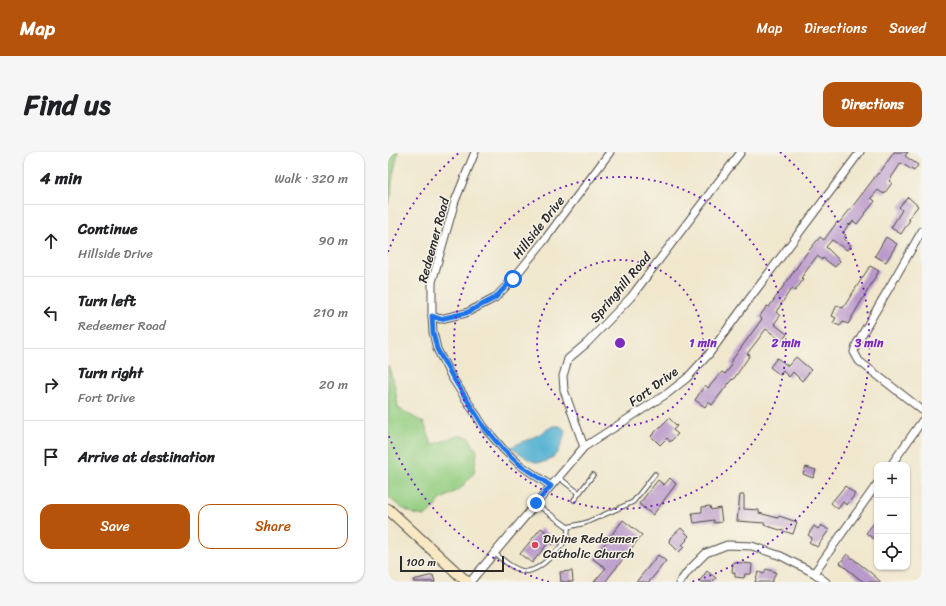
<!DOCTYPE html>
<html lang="en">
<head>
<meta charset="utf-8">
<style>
  :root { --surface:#fff; --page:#f6f6f6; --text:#202124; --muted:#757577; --line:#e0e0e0; --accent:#b45309 }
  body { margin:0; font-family:Sriracha,sans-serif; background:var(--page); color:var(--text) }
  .controls { position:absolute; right:12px; bottom:12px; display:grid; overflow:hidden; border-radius:8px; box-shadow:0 1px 3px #0004 }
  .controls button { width:36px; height:36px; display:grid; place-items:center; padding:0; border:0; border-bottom:1px solid var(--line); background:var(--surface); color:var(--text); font:20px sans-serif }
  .scale { position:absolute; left:12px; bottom:10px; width:104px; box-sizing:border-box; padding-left:4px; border:2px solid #2b2b2b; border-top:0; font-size:11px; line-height:14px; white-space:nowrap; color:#2b2b2b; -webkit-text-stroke:3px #f7f3e8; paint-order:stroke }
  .stop { position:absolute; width:12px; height:12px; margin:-9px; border:3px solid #1a73e8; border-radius:50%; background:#fff }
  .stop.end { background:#1a73e8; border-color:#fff; box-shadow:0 1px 4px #0008 }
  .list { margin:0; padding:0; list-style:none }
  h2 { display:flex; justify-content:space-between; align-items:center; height:52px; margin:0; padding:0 16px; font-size:17px }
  h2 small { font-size:13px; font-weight:400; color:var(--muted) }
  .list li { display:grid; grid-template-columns:26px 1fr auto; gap:12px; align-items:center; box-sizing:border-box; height:72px; padding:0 16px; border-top:1px solid var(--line) }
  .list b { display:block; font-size:15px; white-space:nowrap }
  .list p { margin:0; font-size:13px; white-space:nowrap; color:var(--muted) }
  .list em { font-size:13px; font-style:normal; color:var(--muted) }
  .actions { display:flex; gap:8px; padding:12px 16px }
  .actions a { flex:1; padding:9px 0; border:1px solid var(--accent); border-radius:12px; text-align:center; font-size:14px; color:var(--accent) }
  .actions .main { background:var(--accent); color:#fff }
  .icon { flex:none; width:22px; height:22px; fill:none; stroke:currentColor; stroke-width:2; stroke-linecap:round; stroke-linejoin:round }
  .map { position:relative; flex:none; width:534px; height:430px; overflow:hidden; border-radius:12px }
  header { display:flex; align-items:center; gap:24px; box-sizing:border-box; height:56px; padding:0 20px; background:var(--accent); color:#fff }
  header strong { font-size:19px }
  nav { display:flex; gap:22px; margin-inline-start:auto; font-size:14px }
  .intro { display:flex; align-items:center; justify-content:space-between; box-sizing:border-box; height:96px; padding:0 24px }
  h1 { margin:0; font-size:28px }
  .button { padding:10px 18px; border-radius:12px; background:var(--accent); color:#fff; font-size:14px; font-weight:700 }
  main { display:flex; gap:24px; padding:0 24px }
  aside { flex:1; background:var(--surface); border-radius:12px; box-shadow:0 1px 3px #0004 }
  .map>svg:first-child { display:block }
</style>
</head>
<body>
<header>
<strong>Map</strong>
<nav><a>Map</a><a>Directions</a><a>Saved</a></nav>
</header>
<div class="intro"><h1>Find us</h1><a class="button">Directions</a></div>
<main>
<aside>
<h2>4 min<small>Walk · 320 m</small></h2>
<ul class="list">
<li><svg class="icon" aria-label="ahead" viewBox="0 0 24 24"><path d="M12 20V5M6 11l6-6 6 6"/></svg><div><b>Continue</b><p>Hillside Drive</p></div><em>90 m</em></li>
<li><svg class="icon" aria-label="left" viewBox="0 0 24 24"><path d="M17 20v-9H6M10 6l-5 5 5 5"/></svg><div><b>Turn left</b><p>Redeemer Road</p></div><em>210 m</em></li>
<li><svg class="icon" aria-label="right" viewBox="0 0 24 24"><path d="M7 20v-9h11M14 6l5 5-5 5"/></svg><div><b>Turn right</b><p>Fort Drive</p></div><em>20 m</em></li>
<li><svg class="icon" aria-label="arrive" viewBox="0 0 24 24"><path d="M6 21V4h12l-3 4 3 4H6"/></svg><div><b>Arrive at destination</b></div></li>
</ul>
<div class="actions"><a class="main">Save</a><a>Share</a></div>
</aside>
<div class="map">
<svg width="534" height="430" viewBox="0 0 534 430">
  <rect width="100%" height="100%" fill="#f7f3e8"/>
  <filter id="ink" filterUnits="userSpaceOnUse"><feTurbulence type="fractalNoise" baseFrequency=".025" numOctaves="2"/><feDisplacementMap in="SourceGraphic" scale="8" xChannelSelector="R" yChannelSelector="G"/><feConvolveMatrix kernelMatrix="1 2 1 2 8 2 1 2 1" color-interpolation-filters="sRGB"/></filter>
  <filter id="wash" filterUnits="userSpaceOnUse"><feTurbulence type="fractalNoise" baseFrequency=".012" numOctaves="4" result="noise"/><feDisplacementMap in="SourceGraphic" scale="16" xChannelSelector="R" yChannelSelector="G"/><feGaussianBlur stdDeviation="0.9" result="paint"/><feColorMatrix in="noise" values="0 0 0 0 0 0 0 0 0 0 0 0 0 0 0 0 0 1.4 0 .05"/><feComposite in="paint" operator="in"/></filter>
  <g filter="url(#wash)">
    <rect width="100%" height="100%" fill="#f0e7cd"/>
    <g fill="#95cf83" stroke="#607d57">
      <path d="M0 0H10L4 28 3 43 0 52Z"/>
      <path d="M0 213 7 235 10 256 36 271 44 293 69 284 80 285 89 299 86 321 73 336 52 348 43 360 36 364 26 362 14 356 0 345Z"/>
    </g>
    <path fill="#53b1d2" stroke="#3f6e7e" d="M165 274H172L177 278C175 296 164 316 144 309 137 306 130 299 123 295L150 283Z"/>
    <g id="blocks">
      <g fill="#b999cb">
        <path d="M506 0H520L517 4 530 13 526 19 513 11 501 29 504 31 496 42 490 38 483 46 487 49 469 72 465 69 462 73 461 72 455 81 458 83 455 87 463 93 459 98 444 88 438 95 452 109 447 115 435 106 434 108 429 104 413 126 415 128 407 139 403 137 388 160 392 164 386 172 399 182 394 189 378 177 359 202 362 203 345 228 344 227 324 253 320 250 317 255 307 248 317 233 320 236 334 220 337 222 344 213 342 211 374 167 371 165 379 154 381 155 418 102 432 85 436 88 449 70 451 71 468 50 490 21 491 22Z"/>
        <path d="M520 45 530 54 520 67 522 68 513 82 503 76 514 58 511 55Z"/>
        <path d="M498 85 509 92 498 110 487 104Z"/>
        <path d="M482 114 491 119 460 172 455 170 452 174 445 171 448 166 444 164 449 153 455 156Z"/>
        <path d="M408 205 423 218 414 229 405 220 401 225 395 219 392 223 382 215 389 206 400 214Z"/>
        <path d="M281 266 289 274 285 278 290 282 282 290 279 286 272 293 263 284Z"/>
        <path d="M418 315 428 318 425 326 415 322Z"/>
        <path d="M282 326 288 332 265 363 251 352 270 328 276 333Z"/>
        <path d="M457 334 467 342 459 353 455 350 450 357 443 351Z"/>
        <path d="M352 343H356V357L371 358V361L390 366 391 364 409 370 405 382 376 373 377 371 349 369Z"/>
        <path d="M322 354 323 358 332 356 334 370 326 371V368L306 371 304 361 314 360V355Z"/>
        <path d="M489 367V383L486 387 478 381Z"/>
        <path d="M235 368 254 383 217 430H206L218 416 205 407Z"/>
        <path d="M433 373 441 378 429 395 421 390 424 386 420 383 426 374 430 377Z"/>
        <path d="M153 376 168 388 164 393 161 390 144 411 132 402Z"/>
        <path d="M293 376 301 384 298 387 299 388 294 393 296 395 291 400 281 390 282 386Z"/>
        <path d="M459 402 482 420 493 430H476L469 425 452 411Z"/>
        <path d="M270 403 278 409 261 430H248Z"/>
        <path d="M345 410 364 412 363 422H357L356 426 347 425V421L344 420Z"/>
        <path d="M378 417 388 420 384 430H367L370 420 376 422Z"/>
        <path d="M184 419 185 430H173L172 420Z"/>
        <path d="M319 419 328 426 324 430H311Z"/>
        <path d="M45 423 47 430H26L25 428Z"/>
      </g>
    </g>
  </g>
  <g filter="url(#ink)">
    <use href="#blocks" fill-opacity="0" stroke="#494743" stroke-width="1"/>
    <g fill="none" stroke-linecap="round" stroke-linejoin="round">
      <defs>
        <g id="lane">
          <path d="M170 325 191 341"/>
          <path d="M186 348 205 323"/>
          <path d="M180 375 197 371 245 350 267 322"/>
          <path d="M106 401C115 408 129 421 141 419 153 417 172 397 178 387 180 384 180 379 180 375L148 352"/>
        </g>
        <g id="street">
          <path d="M87 0 67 49 44 130V164L45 180 49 197 63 224 96 275 115 297 132 313 163 334"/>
          <path d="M534 79 468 193 466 200 471 209 534 258"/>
          <path d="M44 164 52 167 78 161 107 146 125 127 155 90 222 0"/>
          <path d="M196 295 176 238 175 224 180 207 199 191 243 145 353 0"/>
          <path d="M503 313 534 269"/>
          <path d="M426 421 489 332"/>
          <path d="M82 430 196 295 280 241 299 226 321 202 362 146 472 0"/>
          <path d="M292 430 300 419 318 401 339 393 364 394 393 404 426 421 438 430"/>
        </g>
        <path id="secondary" d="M0 357 79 430"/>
      </defs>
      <use href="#lane" stroke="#494743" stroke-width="5.5"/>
      <use href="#street" stroke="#494743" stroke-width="9"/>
      <use href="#secondary" stroke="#494743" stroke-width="12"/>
      <use href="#lane" stroke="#fff" stroke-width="3.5"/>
      <use href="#street" stroke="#fff" stroke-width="7"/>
      <use href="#secondary" stroke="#f8e8c3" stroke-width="10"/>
    </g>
  </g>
  <g fill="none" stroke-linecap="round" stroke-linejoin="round" filter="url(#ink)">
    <path stroke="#1a73e8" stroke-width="5" d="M125 127 107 146 78 161 52 167 44 164 45 180 49 197 64 224 96 275 115 297 132 313 163 334 148 351"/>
  </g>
  <g fill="none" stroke="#7b2cbf" stroke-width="2" stroke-dasharray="2 4">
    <circle cx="232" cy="191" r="83"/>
    <circle cx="232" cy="191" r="166"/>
    <path d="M161 430A249 249 0 0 1 0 282M0 100A249 249 0 0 1 72 0M392 0A249 249 0 0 1 303 430"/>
  </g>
  <circle fill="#d1495b" stroke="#f7f3e8" stroke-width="1.5" cx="147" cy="393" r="4"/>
  <g text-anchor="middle" stroke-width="3" stroke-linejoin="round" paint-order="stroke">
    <g font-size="13" fill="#2b2b2b" stroke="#f7f3e8">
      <text transform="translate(150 75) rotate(-52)" y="5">Hillside Drive</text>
      <text transform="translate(45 88) rotate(-75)" y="5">Redeemer Road</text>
      <text transform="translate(232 135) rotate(-50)" y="5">Springhill Road</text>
      <text transform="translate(265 234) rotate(-36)" y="5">Fort Drive</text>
    </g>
    <g font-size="13" fill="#2b2b2b" stroke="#f7f3e8" text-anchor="start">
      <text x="155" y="391">Divine Redeemer<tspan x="155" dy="15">Catholic Church</tspan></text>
    </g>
  </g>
  <circle cx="232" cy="191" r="6" fill="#7b2cbf" stroke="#f7f3e8" stroke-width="2"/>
  <g font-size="12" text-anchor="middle" font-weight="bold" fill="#7b2cbf" stroke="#f7f3e8" stroke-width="3" stroke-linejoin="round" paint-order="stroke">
    <text x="315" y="195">1 min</text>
    <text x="398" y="195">2 min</text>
    <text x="481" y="195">3 min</text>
  </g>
</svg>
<div class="controls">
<button>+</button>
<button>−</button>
<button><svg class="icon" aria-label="locate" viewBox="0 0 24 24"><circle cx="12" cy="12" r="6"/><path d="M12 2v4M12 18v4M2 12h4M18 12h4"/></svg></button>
</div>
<div class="scale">100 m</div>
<div class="stop" style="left:125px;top:127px"></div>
<div class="stop end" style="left:148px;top:351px"></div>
</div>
</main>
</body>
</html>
